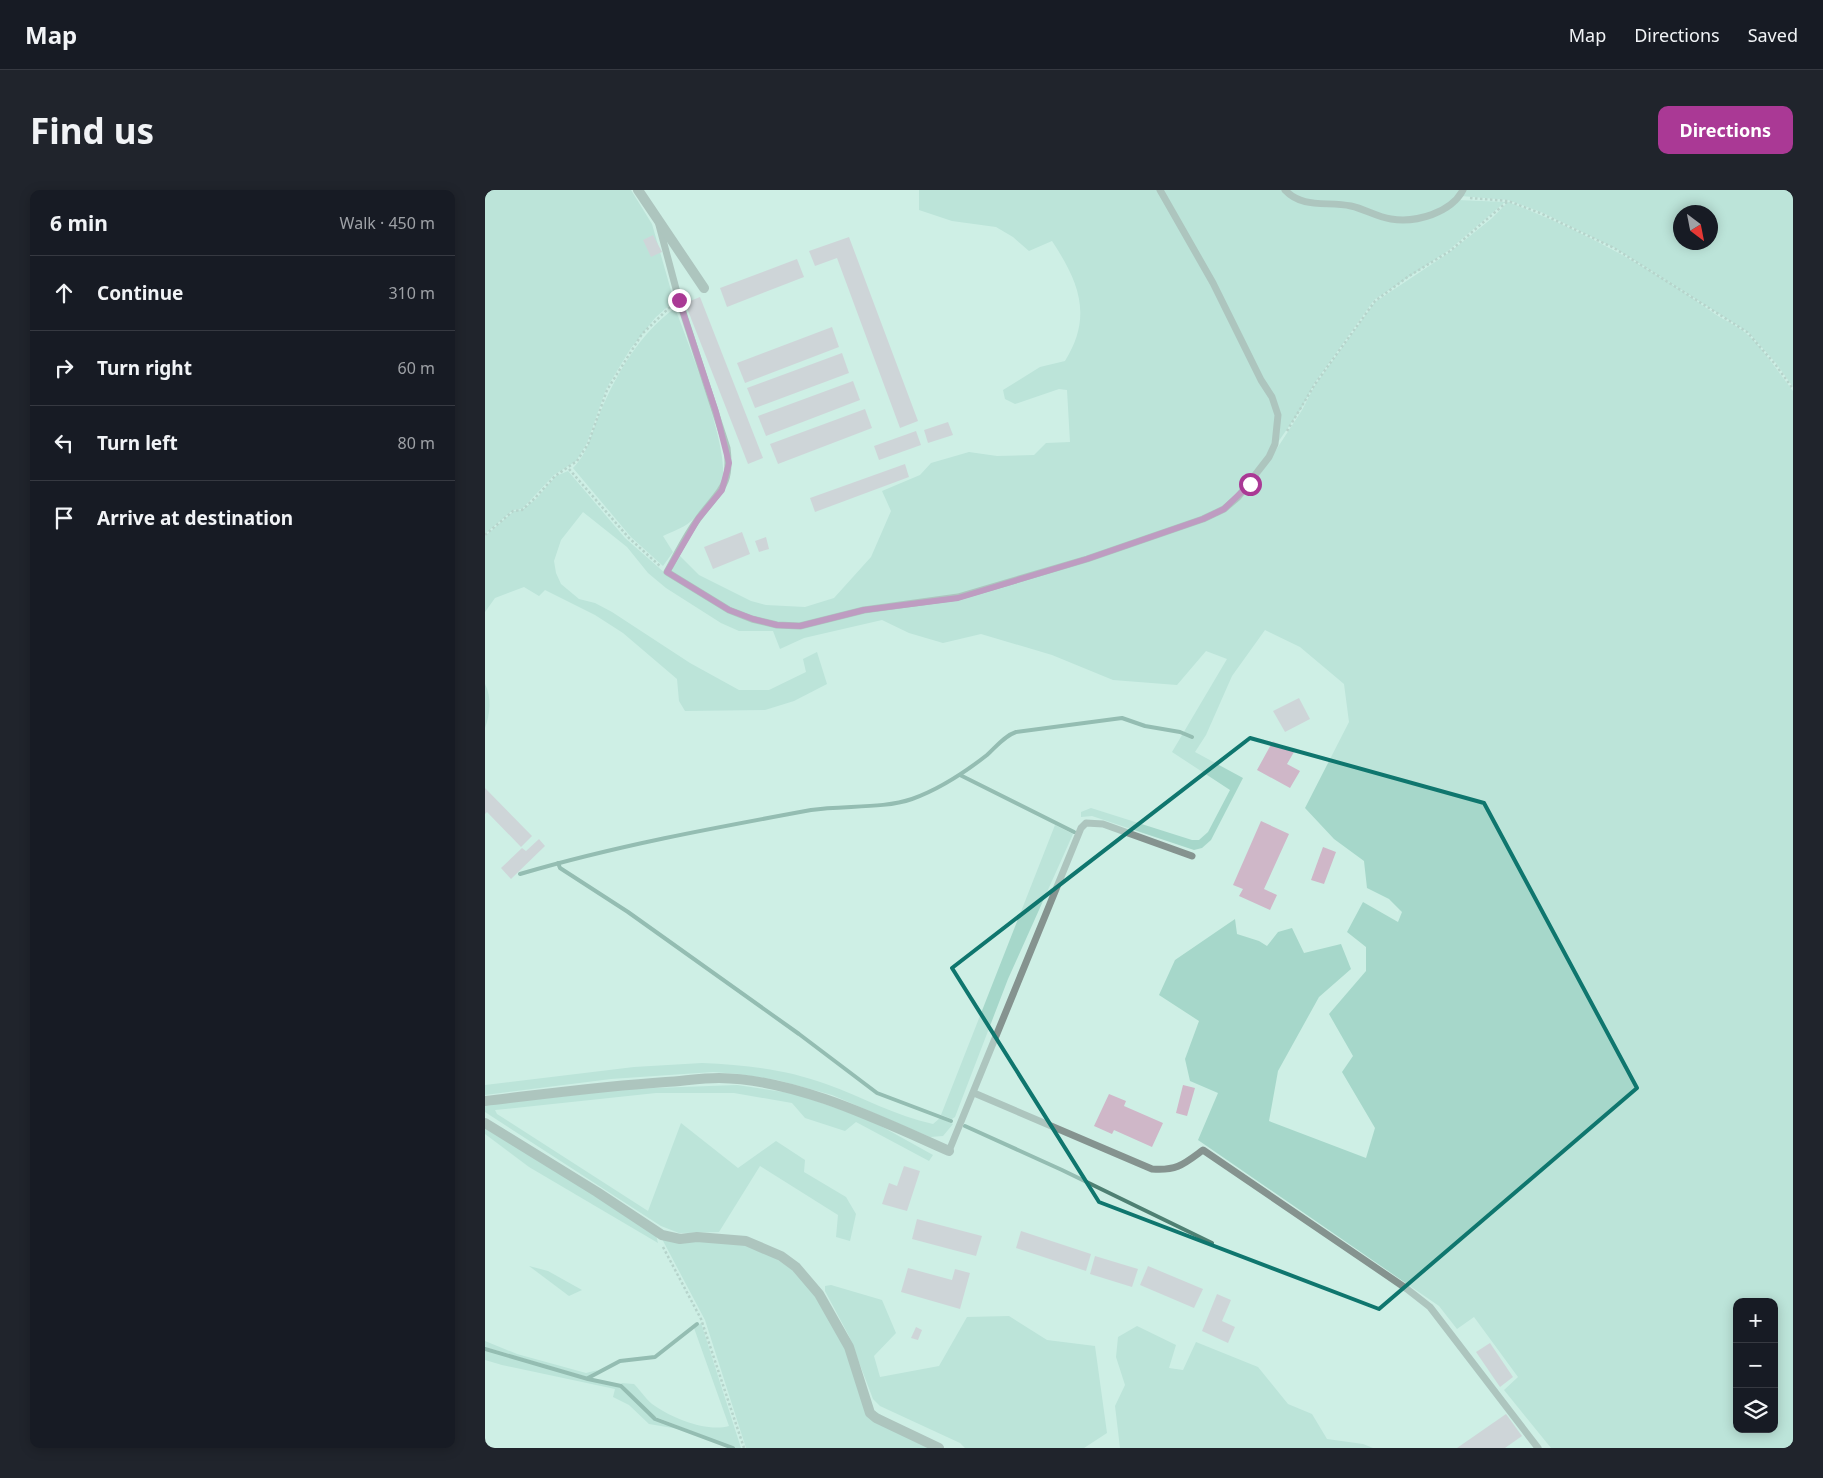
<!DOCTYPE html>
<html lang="en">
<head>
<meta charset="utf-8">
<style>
  :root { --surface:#171b24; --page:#20242c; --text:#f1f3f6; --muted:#9ea1a6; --line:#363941; --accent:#aa3995 }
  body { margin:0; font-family:"Noto Sans",sans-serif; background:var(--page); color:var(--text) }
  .controls { position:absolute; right:15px; bottom:15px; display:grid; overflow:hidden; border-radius:10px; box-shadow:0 2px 12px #0003 }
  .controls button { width:45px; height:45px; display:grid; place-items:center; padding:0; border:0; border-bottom:1px solid var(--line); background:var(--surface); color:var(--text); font:25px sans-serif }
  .compass { position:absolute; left:1188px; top:15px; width:45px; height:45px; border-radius:50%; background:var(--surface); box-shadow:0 2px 12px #0003; rotate:148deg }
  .stop { position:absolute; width:15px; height:15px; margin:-11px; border:4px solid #aa3995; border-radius:50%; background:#fff }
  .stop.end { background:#aa3995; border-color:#fff; box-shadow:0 1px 5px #0008 }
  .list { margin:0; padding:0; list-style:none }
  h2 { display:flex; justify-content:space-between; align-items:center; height:65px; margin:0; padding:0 20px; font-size:21px }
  h2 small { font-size:16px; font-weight:400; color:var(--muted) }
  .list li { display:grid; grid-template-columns:32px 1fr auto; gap:15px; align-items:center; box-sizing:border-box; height:75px; padding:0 20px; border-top:1px solid var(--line) }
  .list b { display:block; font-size:19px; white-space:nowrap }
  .list em { font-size:16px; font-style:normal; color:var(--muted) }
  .icon { flex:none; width:28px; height:28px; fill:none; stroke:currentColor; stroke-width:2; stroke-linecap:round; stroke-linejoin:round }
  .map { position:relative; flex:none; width:1308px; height:1258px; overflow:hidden; border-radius:10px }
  header { display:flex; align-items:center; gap:30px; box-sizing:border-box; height:70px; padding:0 25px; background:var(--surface); border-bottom:1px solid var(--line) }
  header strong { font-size:24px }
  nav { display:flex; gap:28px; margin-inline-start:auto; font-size:18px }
  .intro { display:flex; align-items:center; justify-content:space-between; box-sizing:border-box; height:120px; padding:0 30px }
  h1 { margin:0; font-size:35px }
  .button { padding:12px 22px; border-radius:10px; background:var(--accent); color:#fff; font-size:18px; font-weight:700 }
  main { display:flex; gap:30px; padding:0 30px }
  aside { flex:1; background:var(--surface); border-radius:10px; box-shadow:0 2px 12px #0003 }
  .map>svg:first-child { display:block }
</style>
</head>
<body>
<header>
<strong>Map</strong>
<nav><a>Map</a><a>Directions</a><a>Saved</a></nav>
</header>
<div class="intro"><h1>Find us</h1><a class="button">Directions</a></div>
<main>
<aside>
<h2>6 min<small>Walk · 450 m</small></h2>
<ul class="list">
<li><svg class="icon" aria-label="ahead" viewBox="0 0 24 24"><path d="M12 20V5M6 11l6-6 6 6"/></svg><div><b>Continue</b></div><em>310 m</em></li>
<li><svg class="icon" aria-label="right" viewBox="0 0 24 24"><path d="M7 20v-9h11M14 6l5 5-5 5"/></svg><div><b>Turn right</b></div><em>60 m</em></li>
<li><svg class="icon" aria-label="left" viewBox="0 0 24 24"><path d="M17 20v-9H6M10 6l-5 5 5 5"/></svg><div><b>Turn left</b></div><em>80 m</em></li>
<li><svg class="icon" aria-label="arrive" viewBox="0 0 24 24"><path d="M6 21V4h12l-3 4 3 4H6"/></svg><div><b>Arrive at destination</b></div></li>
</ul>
</aside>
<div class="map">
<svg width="1308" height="1258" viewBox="0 0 1308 1258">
  <rect width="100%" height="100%" fill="#ceefe5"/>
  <g fill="#a6d7ca" fill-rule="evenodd">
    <path d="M0 0H146L167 34 189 111 170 128 146 158 121 199 102 253 91 271 69 285 37 319 28 320 0 344Z"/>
    <path d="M434 0H673L726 94 786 208 791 225 789 253 782 266 763 293 738 317 718 327 601 367 472 405 315 434C262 432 230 409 186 382L194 365 214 385 266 411 281 415 320 417 349 408 386 367 406 321 397 301 435 285 446 273 484 262 512 266 549 265 561 253 585 252 582 200 574 199 530 214 520 209 518 200 555 177 580 171C608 126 594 92 567 51L544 61 528 47 511 37 467 31 434 20Z"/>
    <path d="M678 0H797L806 9 866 18 923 32 973 10 1020 12 964 60 889 110 829 194 816 219 791 255 795 238 778 189Z"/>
    <path d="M803 0H976C967 16 941 26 923 28 907 30 840 17 823 11 816 9 809 4 803 0Z"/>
    <path d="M979 0H1308V197L1291 173 1263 142 1130 58 1056 22 1023 10 976 6ZM1196 22H1226V52H1196Z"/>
    <path d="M1023 12C1097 40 1167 78 1230 124 1240 131 1254 136 1263 145 1280 161 1293 182 1308 201V1258H1066L1019 1200 1033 1187 989 1127 972 1139 954 1116 713 950 733 903 705 891 700 869 714 831 674 805 690 770 750 729 752 744 774 751 782 756 793 742 807 738 819 763 856 754 866 779 834 807 793 881 784 931 881 968 890 938 857 882 868 866 844 824 881 781V757L862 742 878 712 913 732 917 722 904 709 882 698 879 671 849 649 820 618 864 532 859 494 815 457 780 440 747 486 721 545 710 562 758 588 726 650 717 658 709 660 607 626 596 627V622L606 618 707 650H714L723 642 745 600 687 562 742 469 721 461 692 495 628 490 567 465 496 444 458 453 424 443 397 430 319 448 295 459 288 441H254L236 433 181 398 163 383 142 357 98 322 76 350 69 371 71 383 76 394 94 409 110 413 127 422 205 473 254 500H284L321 482 318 469 332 462 342 494 309 511 280 520 200 521 194 511 192 489 138 443 110 425 60 400 54 406 39 397 10 408 0 422V346L29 321 37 320 51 309 71 286 83 281 140 348 181 384 203 398 292 437 379 421 473 409 690 340 755 309 776 283 817 220 830 195 890 112 965 62 1006 29ZM1252 1112H1289V1239H1252Z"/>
    <path d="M190 118C202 150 246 261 237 290 234 299 213 326 205 332 198 338 186 342 178 346L188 362 178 376 146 347 88 278C104 262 106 243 115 223 132 182 155 144 190 118Z"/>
    <path d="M0 494C7 508 5 524 0 538Z"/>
    <path d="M570 635 588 644 523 789 470 927 467 929 456 925Z"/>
    <path d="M217 873C260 875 300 879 341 894 377 907 411 926 448 934L455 928 468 934 458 946 445 947 347 905 292 890 254 884 228 882 126 889 0 905V895L149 877Z"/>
    <path d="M252 895 311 904 385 930 448 965 444 971 371 932 360 941 320 928 307 913 249 903H171L10 920 12 924 163 1021 196 933 253 978 291 951 320 970 319 982 361 1007 371 1024 365 1051 351 1047 353 1025 275 976 234 1042 194 1043 176 1036 0 922V915L143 899Z"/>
    <path d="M0 935 170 1041 173 1053 44 977 0 944Z"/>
    <path d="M176 1047 241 1050 277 1059 322 1090 361 1159 381 1216 452 1258H261L220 1130Z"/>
    <path d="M44 1076 63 1081 97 1100 84 1106Z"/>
    <path d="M346 1095 397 1110 411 1143 389 1166 395 1187 454 1176 482 1127 524 1126 562 1150 610 1156 622 1243 599 1258H480L475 1253 395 1216 388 1209 364 1146 340 1101V1096Z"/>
    <path d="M216 1133 256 1258H250L168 1226 136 1193 149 1194C156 1201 162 1211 170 1216 189 1229 222 1242 244 1236L209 1138Z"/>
    <path d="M652 1136 691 1155 684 1178 698 1180 711 1152 773 1177 803 1214 827 1224 842 1249 878 1254 888 1258H635L630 1216 640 1195 631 1167 633 1147Z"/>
    <path d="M0 1151 32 1164 101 1183 113 1180 102 1187 0 1157Z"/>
    <path d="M0 1160 102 1190 136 1197 146 1204 162 1224 170 1230 194 1239 164 1234 144 1215 128 1207 130 1199 17 1175 0 1170Z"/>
  </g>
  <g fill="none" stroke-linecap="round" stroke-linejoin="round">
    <g stroke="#4f8073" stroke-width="4">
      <path d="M475 585 589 642"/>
      <path d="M73 673 75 678 143 722 314 844 392 903 466 931"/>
      <path d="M35 684C130 656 228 638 326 620 358 615 398 619 427 609 455 599 479 583 502 565 511 557 519 546 531 542L637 528 660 536 695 542 707 547"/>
      <path d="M480 936 577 980 727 1053"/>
      <path d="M0 1159 103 1189 136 1196 170 1229 248 1258"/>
      <path d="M103 1188 135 1171 170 1167 212 1134"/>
    </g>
  </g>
  <g fill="#cfb7c8">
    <path d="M168 45 177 62 166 67 158 50Z"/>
    <path d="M364 47 433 231 415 238 352 68 330 76 324 61Z"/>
    <path d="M312 69 319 87 242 117 235 98Z"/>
    <path d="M215 107 278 268 263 274 200 113Z"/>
    <path d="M347 137 354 157 260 193 252 173Z"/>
    <path d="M357 163 364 183 270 218 262 198Z"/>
    <path d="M368 191 375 210 281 246 273 226Z"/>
    <path d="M380 219 387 238 293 274 285 254Z"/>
    <path d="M463 232 468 245 443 253 439 240Z"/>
    <path d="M431 241 436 255 394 270 389 256Z"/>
    <path d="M420 274 424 287 330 322 325 308Z"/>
    <path d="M257 342 265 364 228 379 219 357Z"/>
    <path d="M281 347 284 359 274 362 270 351Z"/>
    <path d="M814 508 825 529 800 542 788 521Z"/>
    <path d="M788 551 809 562 802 574 815 581 805 598 772 580Z"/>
    <path d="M0 598 47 646 36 657 2 622 0 624Z"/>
    <path d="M776 631 804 644 779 699 792 705 785 720 754 706 758 699 748 695Z"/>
    <path d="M54 649 60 656 26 689 16 678 37 658 41 661Z"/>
    <path d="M838 657 851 662 839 694 826 690Z"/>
    <path d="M698 895 710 898 702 926 691 923Z"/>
    <path d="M624 904 641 911 639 916 678 933 667 957 629 940 627 944 609 936Z"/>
    <path d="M419 976 435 981 422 1021 397 1014 404 993 412 996Z"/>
    <path d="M432 1029 497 1046 491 1066 427 1049Z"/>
    <path d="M536 1041 606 1064 601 1081 531 1058Z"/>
    <path d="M610 1066 653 1079 647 1097 605 1084Z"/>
    <path d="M663 1076 718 1099 709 1118 655 1095Z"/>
    <path d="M423 1078 467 1090 470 1079 485 1083 475 1119 416 1102Z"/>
    <path d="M732 1104 746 1110 737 1131 750 1137 743 1153 717 1141Z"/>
    <path d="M431 1137 437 1140 433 1150 426 1148Z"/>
    <path d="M1005 1153 1028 1187 1015 1197 991 1162Z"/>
    <path d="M1021 1224 1037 1246 1020 1258H972Z"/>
  </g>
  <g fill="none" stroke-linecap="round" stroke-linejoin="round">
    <g stroke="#99b3ab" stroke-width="2.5" stroke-dasharray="2.5 2.5" stroke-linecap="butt">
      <path d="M985 8 1023 11 1055 23 1129 58 1262 142 1290 174 1308 199"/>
      <path d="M802 241 830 194 890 111 924 86 965 61 1023 11"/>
      <path d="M84 279 144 348 175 376"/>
      <path d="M0 345 28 321 37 320 50 308 70 286 92 271 103 254 122 200 157 144 187 115"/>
      <path d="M178 1057 216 1129 259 1258"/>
    </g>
    <g stroke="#85938f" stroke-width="7">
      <path d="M800 0C818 19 842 11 866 16 880 19 892 27 906 29 931 33 966 23 978 0"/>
      <path d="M174 35 194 110 242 258C247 297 234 300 213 329 201 345 192 364 182 382L244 420 267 429 292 435 315 436 379 420 473 407 602 369 718 329 739 319 753 307 784 267 790 254 793 225 787 207 776 190 728 93 675 0"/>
      <path d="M489 903 667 979C692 981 699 974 718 960L922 1099 945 1117 1053 1258"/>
      <path d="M464 961 596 638 601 633 618 634 707 666"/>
    </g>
    <g stroke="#85938f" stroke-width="10">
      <path d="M153 0 219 98"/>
      <path d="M0 911C60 904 120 896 181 892 198 891 216 888 234 888 311 889 394 930 464 961"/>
      <path d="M0 933 112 1002 177 1045 195 1049 212 1047 261 1051 296 1066 311 1077 334 1104 364 1157 385 1223 391 1228 454 1258"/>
    </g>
  </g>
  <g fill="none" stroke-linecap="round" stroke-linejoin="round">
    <path stroke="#aa3995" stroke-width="6" d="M194 110 231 222 244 273 237 300 213 329 182 382 244 420 268 429 292 435 315 436 379 420 473 408 602 369 718 329 739 319 765 294"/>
  </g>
  <path d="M0 0H1308V1258H0ZM765 548 999 613 1152 898 894 1119 614 1012 467 778Z" fill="#ceefe5" fill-opacity=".55" fill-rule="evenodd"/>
  <path fill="none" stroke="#0f766e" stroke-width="4" stroke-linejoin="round" d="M765 548 999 613 1152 898 894 1119 614 1012 467 778Z"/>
</svg>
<div class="controls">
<button>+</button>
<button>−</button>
<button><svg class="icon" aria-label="layers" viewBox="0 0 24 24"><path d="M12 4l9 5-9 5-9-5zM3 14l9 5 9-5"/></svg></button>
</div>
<svg class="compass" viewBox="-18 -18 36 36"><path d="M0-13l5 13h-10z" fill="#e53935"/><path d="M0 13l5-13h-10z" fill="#9ea1a6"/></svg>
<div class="stop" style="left:765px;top:294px"></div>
<div class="stop end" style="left:194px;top:110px"></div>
</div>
</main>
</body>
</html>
